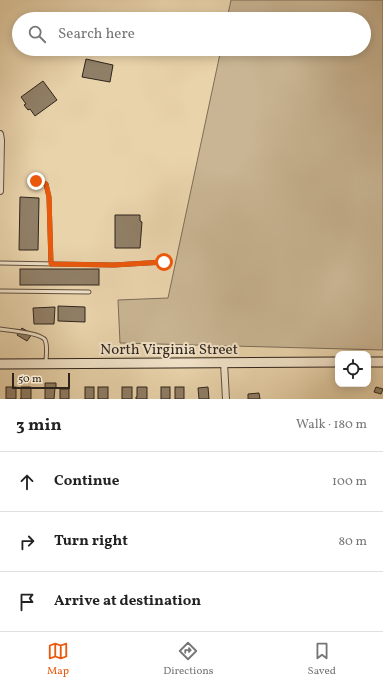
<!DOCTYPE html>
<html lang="en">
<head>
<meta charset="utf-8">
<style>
  :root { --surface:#fff; --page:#f2f2f2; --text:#222; --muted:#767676; --line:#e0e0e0; --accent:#ea580c }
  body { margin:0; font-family:Vollkorn,serif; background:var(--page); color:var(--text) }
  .controls { position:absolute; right:12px; bottom:12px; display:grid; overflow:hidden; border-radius:8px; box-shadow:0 2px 10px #0003 }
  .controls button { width:36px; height:36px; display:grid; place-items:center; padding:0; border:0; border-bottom:1px solid var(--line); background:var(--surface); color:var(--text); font:20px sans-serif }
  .scale { position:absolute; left:12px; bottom:10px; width:58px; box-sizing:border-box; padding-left:4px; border:2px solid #2f251d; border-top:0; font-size:11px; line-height:14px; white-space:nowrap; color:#2f251d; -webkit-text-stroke:3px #f1e2c8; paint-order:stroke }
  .stop { position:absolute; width:12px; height:12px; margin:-9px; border:3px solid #ea580c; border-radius:50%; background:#fff }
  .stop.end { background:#ea580c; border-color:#fff; box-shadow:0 1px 4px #0008 }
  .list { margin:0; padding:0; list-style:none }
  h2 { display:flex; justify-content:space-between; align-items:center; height:52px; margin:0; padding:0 16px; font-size:17px }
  h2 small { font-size:13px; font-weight:400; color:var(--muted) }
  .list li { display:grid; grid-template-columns:26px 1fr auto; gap:12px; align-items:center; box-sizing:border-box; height:60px; padding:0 16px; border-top:1px solid var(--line) }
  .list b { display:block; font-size:15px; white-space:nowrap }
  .list em { font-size:13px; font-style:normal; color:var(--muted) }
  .icon { flex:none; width:22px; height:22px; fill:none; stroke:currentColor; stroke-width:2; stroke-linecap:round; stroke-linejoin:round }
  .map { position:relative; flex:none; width:383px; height:399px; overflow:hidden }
  .search { position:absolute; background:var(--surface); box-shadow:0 2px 10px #0003; left:12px; right:12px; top:12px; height:44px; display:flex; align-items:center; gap:10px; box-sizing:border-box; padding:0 14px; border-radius:22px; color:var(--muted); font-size:15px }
  .sheet { height:232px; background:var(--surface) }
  nav { display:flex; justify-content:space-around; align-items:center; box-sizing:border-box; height:56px; border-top:1px solid var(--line); background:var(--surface); font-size:11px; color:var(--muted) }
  nav a { display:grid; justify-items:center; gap:2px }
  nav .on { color:var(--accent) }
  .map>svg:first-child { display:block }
</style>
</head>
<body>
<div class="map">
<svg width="383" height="399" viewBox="0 0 383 399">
  <rect width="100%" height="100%" fill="#e9d3ab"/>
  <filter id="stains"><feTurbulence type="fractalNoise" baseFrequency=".005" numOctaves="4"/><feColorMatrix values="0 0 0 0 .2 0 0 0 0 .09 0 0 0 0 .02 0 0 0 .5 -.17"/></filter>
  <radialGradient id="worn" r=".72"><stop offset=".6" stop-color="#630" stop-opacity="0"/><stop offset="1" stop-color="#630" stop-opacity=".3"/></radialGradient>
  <path fill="#c9b593" stroke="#7c6d58" d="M231 0H383V350L120 343 118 300 168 298 221 49H364V19H227Z"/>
  <g fill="#907f67" stroke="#2f251d">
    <path d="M86 59 113 65 110 82 82 77Z"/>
    <path d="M43 81 57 100 35 116 30 109 28 110 24 105 26 104 21 97Z"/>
    <path d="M20 197 39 198 38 250H19Z"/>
    <path d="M115 215H140V221L142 222 140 248H115Z"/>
    <rect x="20" y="269" width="79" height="16"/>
    <path d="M58 306 85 307V322L58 321Z"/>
    <path d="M55 307 54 324H34L33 308Z"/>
    <path d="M22 328 32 334 27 341 17 335Z"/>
    <path d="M45 383H56V388H55L54 399H45Z"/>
    <rect x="6" y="387" width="10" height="12"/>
    <path d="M21 387H31V399H20L21 398Z"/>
    <rect x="85" y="387" width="9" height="12"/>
    <rect x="98" y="387" width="10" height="12"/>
    <rect x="122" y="387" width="10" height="12"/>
    <path d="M137 387H147V399H136V397H137Z"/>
    <rect x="161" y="387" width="9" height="12"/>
    <rect x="175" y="387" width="9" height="12"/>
    <path d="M208 387 209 399H199L198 388Z"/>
    <path d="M376 387 383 389 381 394 374 392Z"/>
    <rect x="60" y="389" width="9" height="10"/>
    <path d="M259 393 260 399H248V394Z"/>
  </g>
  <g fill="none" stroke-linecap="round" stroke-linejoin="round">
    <defs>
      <g id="lane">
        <path d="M37 181 46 184 49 197 51 264"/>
        <path d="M0 263 114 265 164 262"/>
        <path d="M0 291 89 292"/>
        <path d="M0 329C8 330 42 333 45 340 48 346 46 356 46 362"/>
      </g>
      <g id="street">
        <path d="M0 134 1 140 0 191"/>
        <path d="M224 363 226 399"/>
      </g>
      <g id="secondary">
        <path d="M368 362H383"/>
        <path d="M0 364 338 362"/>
      </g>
    </defs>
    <use href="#lane" stroke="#5e5040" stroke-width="5"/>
    <use href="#street" stroke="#5e5040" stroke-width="8"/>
    <use href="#secondary" stroke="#2f251d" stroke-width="11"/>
    <use href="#lane" stroke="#f1e2c8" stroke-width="3"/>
    <use href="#street" stroke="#f1e2c8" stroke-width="6"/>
    <use href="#secondary" stroke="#f1e2c8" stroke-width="9"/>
  </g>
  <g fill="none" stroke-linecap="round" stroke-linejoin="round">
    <path stroke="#ea580c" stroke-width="5" d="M36 181 46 184 49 197 51 264 114 265 164 262"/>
  </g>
  <g text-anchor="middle" stroke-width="4" stroke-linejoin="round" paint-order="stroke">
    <g font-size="15" fill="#2f251d" stroke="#f1e2c8">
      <text x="169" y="354">North Virginia Street</text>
    </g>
  </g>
  <rect width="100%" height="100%" filter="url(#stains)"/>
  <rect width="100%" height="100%" fill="url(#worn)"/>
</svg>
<div class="controls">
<button><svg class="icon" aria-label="locate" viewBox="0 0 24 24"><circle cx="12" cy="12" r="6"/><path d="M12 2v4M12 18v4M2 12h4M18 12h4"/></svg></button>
</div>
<div class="scale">50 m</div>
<div class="stop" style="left:164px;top:262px"></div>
<div class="stop end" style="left:36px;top:181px"></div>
<div class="search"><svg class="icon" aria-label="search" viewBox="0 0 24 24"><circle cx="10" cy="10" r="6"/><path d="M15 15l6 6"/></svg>Search here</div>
</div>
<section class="sheet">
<h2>3 min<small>Walk · 180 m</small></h2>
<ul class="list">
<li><svg class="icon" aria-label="ahead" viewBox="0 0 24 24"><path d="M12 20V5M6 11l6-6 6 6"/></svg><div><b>Continue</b></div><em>100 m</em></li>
<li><svg class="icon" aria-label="right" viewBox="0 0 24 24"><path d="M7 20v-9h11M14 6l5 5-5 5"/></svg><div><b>Turn right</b></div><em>80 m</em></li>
<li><svg class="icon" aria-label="arrive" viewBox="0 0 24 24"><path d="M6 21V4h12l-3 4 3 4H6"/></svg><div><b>Arrive at destination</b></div></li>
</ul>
</section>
<nav>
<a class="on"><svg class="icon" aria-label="map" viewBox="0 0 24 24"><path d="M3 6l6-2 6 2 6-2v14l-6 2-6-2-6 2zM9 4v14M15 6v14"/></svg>Map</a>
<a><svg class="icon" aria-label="directions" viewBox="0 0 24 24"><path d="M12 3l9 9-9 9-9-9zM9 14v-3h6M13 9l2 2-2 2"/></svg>Directions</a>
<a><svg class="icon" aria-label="saved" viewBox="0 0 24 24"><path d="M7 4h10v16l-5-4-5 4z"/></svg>Saved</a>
</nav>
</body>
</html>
